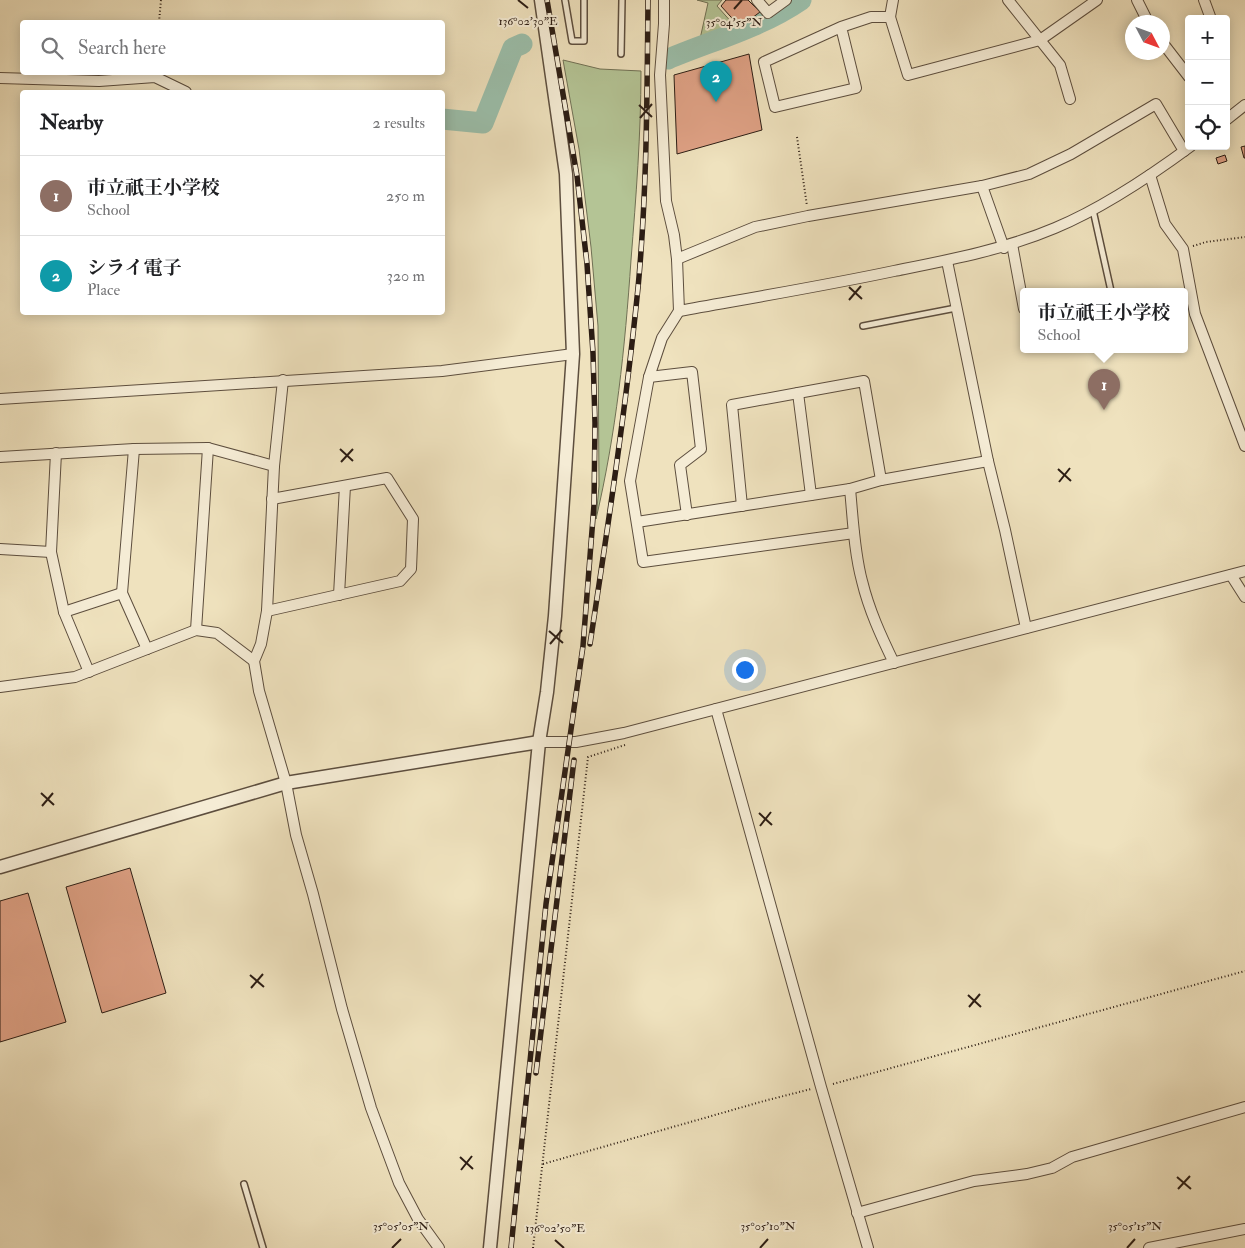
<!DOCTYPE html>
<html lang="en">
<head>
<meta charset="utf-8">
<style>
  :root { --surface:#fff; --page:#f2f2f2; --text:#202124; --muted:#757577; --line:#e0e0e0; --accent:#8f2418 }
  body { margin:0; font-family:"IM FELL Double Pica","Noto Serif JP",serif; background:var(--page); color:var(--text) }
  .controls { position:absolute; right:15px; top:15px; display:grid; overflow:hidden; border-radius:5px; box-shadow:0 2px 12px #0003 }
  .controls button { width:45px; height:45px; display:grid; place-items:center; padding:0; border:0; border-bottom:1px solid var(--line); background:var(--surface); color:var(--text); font:25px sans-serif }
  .compass { position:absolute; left:1125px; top:15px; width:45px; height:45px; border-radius:50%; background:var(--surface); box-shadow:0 2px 12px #0003; rotate:131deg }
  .you { position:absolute; left:744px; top:669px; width:18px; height:18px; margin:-12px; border:4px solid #fff; border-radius:50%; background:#1a73e8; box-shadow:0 0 0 8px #1a73e833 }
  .badge { display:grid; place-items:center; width:32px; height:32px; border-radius:50%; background:var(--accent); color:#fff; font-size:16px; font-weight:700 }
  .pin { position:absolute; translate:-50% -41px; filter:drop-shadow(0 1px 2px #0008) }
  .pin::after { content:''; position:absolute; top:26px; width:18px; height:15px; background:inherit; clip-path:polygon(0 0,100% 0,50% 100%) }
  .popup { position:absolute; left:1020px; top:288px; width:168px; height:65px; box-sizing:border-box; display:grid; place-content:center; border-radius:5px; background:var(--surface); filter:drop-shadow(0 1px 4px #0005); font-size:16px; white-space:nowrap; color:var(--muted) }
  .popup b { font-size:19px; color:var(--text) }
  .popup::after { content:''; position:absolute; left:50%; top:100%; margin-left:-10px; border:10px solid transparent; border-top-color:var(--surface) }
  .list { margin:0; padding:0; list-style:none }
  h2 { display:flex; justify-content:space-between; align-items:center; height:65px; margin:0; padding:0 20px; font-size:21px }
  h2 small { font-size:16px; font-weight:400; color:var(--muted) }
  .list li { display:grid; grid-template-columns:32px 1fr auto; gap:15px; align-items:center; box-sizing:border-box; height:80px; padding:0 20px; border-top:1px solid var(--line) }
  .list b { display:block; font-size:19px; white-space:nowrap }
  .list p { margin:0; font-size:16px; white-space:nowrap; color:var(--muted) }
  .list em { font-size:16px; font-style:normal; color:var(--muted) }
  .icon { flex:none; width:28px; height:28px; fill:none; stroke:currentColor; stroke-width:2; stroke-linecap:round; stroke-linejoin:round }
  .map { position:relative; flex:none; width:1245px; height:1248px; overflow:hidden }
  .search { position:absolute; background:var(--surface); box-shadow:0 2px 12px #0003; left:20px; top:20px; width:425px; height:55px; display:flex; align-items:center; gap:12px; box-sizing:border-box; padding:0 18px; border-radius:5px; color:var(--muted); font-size:19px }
  .panel { position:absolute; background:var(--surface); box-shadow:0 2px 12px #0003; left:20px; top:90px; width:425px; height:225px; border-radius:5px }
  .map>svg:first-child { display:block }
</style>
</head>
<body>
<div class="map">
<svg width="1245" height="1248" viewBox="0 0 1245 1248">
  <rect width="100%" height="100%" fill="#efe2be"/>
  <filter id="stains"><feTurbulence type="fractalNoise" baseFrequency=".004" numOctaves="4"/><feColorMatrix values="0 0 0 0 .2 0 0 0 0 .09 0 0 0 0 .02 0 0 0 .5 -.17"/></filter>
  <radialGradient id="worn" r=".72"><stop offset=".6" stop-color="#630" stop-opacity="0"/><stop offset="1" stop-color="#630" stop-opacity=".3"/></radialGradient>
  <g fill="#b4c495" stroke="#707054">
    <path d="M697 0H722L717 6 734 25 700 39 708 3Z"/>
    <path d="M563 60 600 69 641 71C641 134 636 197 631 260 625 348 616 434 596 519L599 486 598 326 591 247 579 149Z"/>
  </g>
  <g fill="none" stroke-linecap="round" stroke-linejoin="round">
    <g stroke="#9bbfab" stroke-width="21">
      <path d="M668 59C713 40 760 28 801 0"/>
      <path d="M442 119 483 123 513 48 522 44"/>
    </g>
  </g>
  <g fill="#dfa185" stroke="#2c1d14">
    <path d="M726 0H748L760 12 740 27 721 6Z"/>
    <path d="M749 54 762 130 677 154 674 75Z"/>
    <path d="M1245 146V158H1244L1241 147Z"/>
    <path d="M1225 155 1227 161 1218 164 1216 158Z"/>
    <path d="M130 868 166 993 102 1013 66 887Z"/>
    <path d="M28 893 66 1022 0 1042V901Z"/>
  </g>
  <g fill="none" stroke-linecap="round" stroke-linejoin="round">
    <defs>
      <g id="service">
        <path d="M565 0 572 41H584V0"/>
        <path d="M621 54 622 0"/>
        <path d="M1093 210 1111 291"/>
        <path d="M863 326 956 308"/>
        <path d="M244 1184 263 1248"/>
      </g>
      <g id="minor">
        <path d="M664 0V24L660 75 666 201 674 235 677 259 679 311C751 298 823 286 894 271 949 260 1003 250 1055 228 1103 208 1149 177 1191 146"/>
        <path d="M757 0 768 13 786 0"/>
        <path d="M1008 0 1060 65 1070 99"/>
        <path d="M1137 0 1148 22"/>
        <path d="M1204 0 1211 19"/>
        <path d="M890 17 893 0"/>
        <path d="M841 27 856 88 775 107 764 62 841 27 871 17H890L908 75 1040 40 1097 0"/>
        <path d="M1162 42 1189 77"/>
        <path d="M0 78 99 81 155 77 186 92"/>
        <path d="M1226 120 1245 105"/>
        <path d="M1150 175 1165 224 1183 249 1195 314 1245 446"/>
        <path d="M982 186 1004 248"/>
        <path d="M1012 244 1024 309"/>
        <path d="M677 259 755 227 808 216 982 186 1029 174 1071 154 1156 104 1184 151"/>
        <path d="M947 261 988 461 1005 530 1026 628"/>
        <path d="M679 311 662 338 649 377 630 481 643 562 854 533"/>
        <path d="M649 377 692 372 701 449 680 465 687 515"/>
        <path d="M283 380 274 466 267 611 261 644 254 661 259 691 286 783 296 835 313 894 342 1009 371 1108 399 1183 418 1219 439 1248"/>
        <path d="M0 399 442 371 573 354"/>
        <path d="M134 449 122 593 147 649"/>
        <path d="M56 453 51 552 64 612 89 672"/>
        <path d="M0 457 134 449 208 448 274 466"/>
        <path d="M850 489C853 519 854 551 862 581 869 610 881 636 894 663"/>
        <path d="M811 495 798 393 864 381 881 480"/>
        <path d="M742 506 732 405 798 393"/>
        <path d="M637 522 850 489 881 480 988 461"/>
        <path d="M0 549 51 552"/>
        <path d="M1231 575 1245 597"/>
        <path d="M339 595 345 486"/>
        <path d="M267 611 400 581 411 569 413 519 387 478 272 499"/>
        <path d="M64 612 122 593"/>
        <path d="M196 630 208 448"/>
        <path d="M0 687 75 677 196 630 217 633 254 661"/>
        <path d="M716 709 821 1087 868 1248"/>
        <path d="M539 742H576L624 733 1245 571"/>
        <path d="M857 1213 974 1181 1027 1174 1052 1168 1072 1157 1245 1107"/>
        <path d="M1149 1248 1245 1229"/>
      </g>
      <g id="tertiary">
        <path d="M0 867 286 783 539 742"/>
        <path d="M490 1248 539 742 547 692 555 616 573 354 566 174 541 0"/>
      </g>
    </defs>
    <use href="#service" stroke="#5d4e3e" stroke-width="8"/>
    <use href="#minor" stroke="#5d4e3e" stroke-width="12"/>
    <use href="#tertiary" stroke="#5d4e3e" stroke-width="15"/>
    <g stroke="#2c1d14" stroke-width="2" stroke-dasharray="1 2.5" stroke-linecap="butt">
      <path d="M159 22 161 0"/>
      <path d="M797 137 807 206"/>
      <path d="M1193 246 1206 242 1245 237"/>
      <path d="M833 1084 1245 971"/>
      <path d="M543 1164 764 1101 811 1089"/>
      <path d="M533 1248 588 757 625 745"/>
    </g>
    <use href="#service" stroke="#f5ecd5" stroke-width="5"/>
    <use href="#minor" stroke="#f5ecd5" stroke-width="10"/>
    <use href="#tertiary" stroke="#f5ecd5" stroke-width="12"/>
    <defs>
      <g id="rail">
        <path d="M590 644C608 526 626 407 638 288 647 192 647 96 648 0"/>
        <path d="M536 1073 574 760"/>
        <path d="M511 1248 546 904 583 646 594 505 595 423 593 353 587 264 577 176 547 0"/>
      </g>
    </defs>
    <use href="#rail" stroke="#2c1d14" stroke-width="5.5"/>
    <use href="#rail" stroke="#f5ecd5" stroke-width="4" stroke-dasharray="11" stroke-linecap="butt"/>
  </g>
  <path fill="none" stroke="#2c1d14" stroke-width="2" d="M518 0 528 8M734 9 742 0M639 105 652 117M640 118 652 104M849 287 862 299M849 300 861 286M340 449 353 461M341 462 353 449M1058 469 1071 481M1059 482 1070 468M549 631 563 643M550 644 562 630M41 793 54 805M42 806 53 793M759 813 772 825M760 826 771 812M250 975 264 987M251 988 263 974M968 995 981 1007M969 1007 980 994M460 1157 473 1169M461 1170 472 1156M1177 1177 1191 1189M1178 1189 1190 1176M555 1240 564 1248M392 1248 401 1239M760 1248 768 1239M1127 1248 1135 1239"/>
  <g font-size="12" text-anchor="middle" fill="#2c1d14" stroke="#f5ecd5" stroke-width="4" stroke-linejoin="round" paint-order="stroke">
    <text x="528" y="25">136°02'30"E</text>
    <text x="734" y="26">35°04'55"N</text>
    <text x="401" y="1230">35°05'05"N</text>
    <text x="768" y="1230">35°05'10"N</text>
    <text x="1135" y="1230">35°05'15"N</text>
    <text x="555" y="1232">136°02'50"E</text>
  </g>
  <rect width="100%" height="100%" filter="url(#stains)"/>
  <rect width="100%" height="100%" fill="url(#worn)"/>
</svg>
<div class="controls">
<button>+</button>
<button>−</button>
<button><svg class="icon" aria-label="locate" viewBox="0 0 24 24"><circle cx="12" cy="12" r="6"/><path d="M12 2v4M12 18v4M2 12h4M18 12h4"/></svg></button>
</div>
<svg class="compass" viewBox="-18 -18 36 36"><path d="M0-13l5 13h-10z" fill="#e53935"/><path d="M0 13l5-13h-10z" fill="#757577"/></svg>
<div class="you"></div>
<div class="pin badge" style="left:1104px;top:410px;background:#8d6e63">1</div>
<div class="popup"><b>市立祇王小学校</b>School</div>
<div class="pin badge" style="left:716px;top:102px;background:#0f9aa8">2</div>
<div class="search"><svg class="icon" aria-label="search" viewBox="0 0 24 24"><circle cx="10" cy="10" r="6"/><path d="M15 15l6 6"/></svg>Search here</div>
<section class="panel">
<h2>Nearby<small>2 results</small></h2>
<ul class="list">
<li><span class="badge" style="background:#8d6e63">1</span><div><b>市立祇王小学校</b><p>School</p></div><em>250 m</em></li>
<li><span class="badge" style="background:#0f9aa8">2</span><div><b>シライ電子</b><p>Place</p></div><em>320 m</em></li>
</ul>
</section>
</div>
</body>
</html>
